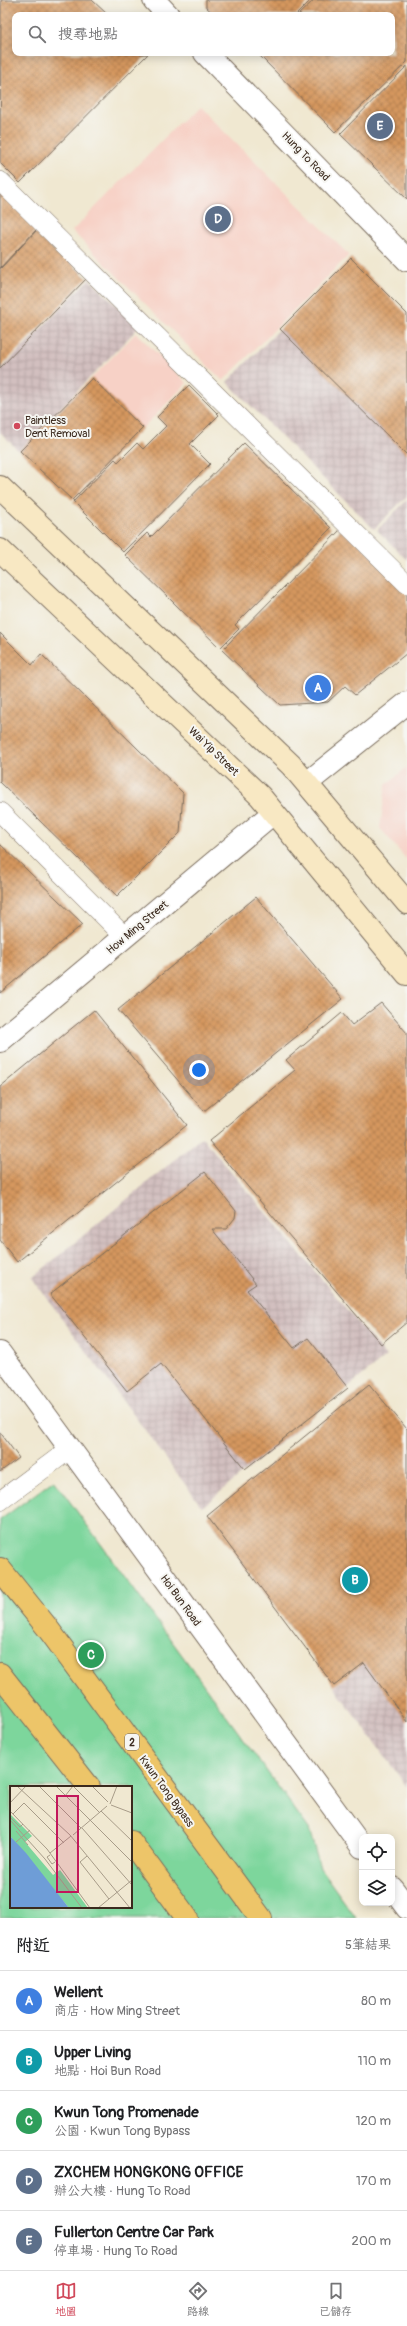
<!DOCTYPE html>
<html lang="zh-TW">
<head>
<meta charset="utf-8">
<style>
  :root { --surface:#fff; --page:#f2f2f2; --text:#202124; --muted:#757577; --line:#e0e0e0; --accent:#d1495b }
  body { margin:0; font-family:Pangolin,"LXGW WenKai TC",sans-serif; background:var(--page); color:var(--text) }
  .controls { position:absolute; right:12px; bottom:12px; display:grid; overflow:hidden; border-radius:8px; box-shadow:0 2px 10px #0003 }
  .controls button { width:36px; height:36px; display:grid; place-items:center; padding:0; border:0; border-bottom:1px solid var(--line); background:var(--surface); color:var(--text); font:20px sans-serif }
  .you { position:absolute; left:199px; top:1070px; width:14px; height:14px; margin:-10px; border:3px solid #fff; border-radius:50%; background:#1a73e8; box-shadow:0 0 0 6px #1a73e833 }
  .badge { display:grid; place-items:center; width:26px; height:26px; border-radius:50%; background:var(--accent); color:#fff; font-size:13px; font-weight:700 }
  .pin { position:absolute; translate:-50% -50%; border:2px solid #fff; box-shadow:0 1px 4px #0006 }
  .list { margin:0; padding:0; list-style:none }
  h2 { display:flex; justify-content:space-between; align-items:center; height:52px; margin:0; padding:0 16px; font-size:17px }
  h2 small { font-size:13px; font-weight:400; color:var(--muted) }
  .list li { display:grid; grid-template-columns:26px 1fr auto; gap:12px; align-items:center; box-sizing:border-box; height:60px; padding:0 16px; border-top:1px solid var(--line) }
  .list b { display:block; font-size:15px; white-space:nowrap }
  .list p { margin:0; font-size:13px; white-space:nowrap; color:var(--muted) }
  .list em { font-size:13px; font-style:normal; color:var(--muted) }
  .icon { flex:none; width:22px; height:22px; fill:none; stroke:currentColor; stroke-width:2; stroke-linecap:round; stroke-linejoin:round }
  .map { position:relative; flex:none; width:407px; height:1918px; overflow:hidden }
  .search { position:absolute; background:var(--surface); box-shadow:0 2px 10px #0003; left:12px; right:12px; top:12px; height:44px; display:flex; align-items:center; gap:10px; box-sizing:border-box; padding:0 14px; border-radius:8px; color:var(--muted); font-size:15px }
  .sheet { height:352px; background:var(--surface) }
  nav { display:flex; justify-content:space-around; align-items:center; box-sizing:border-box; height:56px; border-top:1px solid var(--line); background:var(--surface); font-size:11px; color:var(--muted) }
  nav a { display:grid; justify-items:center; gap:2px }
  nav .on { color:var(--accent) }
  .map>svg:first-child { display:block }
</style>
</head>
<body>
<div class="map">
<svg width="407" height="1918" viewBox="0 0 407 1918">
  <defs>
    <pattern id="industrial-grid" width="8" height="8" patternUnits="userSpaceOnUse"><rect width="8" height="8" fill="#d2bfbf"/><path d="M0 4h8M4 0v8" fill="none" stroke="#b5a4a4"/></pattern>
    <pattern id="building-cross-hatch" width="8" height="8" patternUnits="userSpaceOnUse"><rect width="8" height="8" fill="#d5975f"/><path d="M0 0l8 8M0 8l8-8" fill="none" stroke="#ae7b4e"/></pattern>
  </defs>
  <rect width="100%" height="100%" fill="#f6f6f2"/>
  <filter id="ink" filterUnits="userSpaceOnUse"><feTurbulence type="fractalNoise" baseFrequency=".025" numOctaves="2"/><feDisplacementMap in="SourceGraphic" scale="8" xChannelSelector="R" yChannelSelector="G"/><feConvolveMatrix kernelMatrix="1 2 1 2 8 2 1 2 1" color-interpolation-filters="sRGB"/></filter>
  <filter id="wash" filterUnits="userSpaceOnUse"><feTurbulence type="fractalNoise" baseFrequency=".012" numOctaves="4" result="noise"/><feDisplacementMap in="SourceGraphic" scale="16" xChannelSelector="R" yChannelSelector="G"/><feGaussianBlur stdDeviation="0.9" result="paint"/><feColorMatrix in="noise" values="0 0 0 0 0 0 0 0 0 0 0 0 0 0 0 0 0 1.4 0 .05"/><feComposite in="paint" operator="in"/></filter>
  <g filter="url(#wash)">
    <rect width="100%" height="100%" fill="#f0e8d1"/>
    <g fill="#f7d1c6">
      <path d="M197 105 349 255 223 381 72 231Z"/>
      <path d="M136 333 187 383 72 500 20 451Z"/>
      <path d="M407 767V860L380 828 386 785Z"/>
    </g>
    <g fill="url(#industrial-grid)">
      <path d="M351 258 407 314V496L374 529 227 382Z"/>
      <path d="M89 279 139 327 19 451 0 432V370Z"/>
      <path d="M407 500V560L377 530Z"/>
      <path d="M202 1137 386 1356 202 1507 32 1278Z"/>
      <path d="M407 1628V1787L334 1687Z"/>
    </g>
    <path fill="#7dd69c" stroke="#5c805d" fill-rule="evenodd" d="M54 1480 309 1829 320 1868 356 1918H0V1520ZM11 1787H131V1907H11Z"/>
    <g id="blocks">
      <g fill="url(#building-cross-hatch)">
        <path d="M1 0H92L108 15H15V53L148 54 20 183 0 163Z"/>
        <path d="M206 0H311L296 15H215L206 7Z"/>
        <path d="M314 0H407V62L335 132 258 54 257 55 254 53H392V15H298Z"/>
        <path d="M407 66V199L340 134Z"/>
        <path d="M0 193 37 229 0 268Z"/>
        <path d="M37 230 87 278 0 368V269Z"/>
        <path d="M351 258 407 314V455L280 329Z"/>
        <path d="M92 378 143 428 72 500 20 451Z"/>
        <path d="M189 385 219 415 190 444 210 464 123 552 73 502 115 459 118 462 137 443 143 449 166 426 157 417Z"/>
        <path d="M244 443 331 528 235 625 239 629 220 648 125 555 147 533 151 537Z"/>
        <path d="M343 527 407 591V653L355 695 345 686 328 702 280 705 222 650Z"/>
        <path d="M0 633 32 665 41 654 183 793 180 833 117 896 0 782Z"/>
        <path d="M0 844 83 924 0 993Z"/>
        <path d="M256 897 343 999 204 1111 118 1010Z"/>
        <path d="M381 1003 407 1033V1322L381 1344 209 1141 295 1070 286 1060 342 1013 352 1025Z"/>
        <path d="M94 1010 187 1125 17 1262 0 1240V1087Z"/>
        <path d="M205 1172 236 1211 235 1218 226 1229H212L256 1284 247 1290 294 1348 308 1338 348 1388 245 1469 161 1364 127 1391 50 1294Z"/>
        <path d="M369 1384 407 1429V1722L364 1663 334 1686 207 1516Z"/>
        <path d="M0 1432 19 1458 0 1472Z"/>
      </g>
    </g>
  </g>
  <g filter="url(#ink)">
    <use href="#blocks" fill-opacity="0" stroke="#7a6c5d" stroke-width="1"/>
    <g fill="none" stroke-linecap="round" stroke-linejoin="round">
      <defs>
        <g id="service">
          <path d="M0 181 407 584"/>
          <path d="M0 812 125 937"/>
          <path d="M0 1501 70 1449"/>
        </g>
        <g id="minor">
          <path d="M307 783 407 703"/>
          <path d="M0 1041 273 813"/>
        </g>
        <g id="tertiary">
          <path d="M154 0 168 15"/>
          <path d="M205 53 407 260"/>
          <path d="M0 1353 362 1847"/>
          <path d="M392 1888 407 1908"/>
        </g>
        <g id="secondary">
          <path d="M0 487 291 765 407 903"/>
          <path d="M0 550 260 796 407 974"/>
        </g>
        <g id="motorway">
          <path d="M0 1569 46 1626 261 1918"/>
          <path d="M0 1674 89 1787"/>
          <path d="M131 1842 187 1918"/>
        </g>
      </defs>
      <use href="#service" stroke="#7a6c5d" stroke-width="20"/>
      <use href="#minor" stroke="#7a6c5d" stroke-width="24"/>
      <use href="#tertiary" stroke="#7a6c5d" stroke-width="24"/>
      <use href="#secondary" stroke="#7a6c5d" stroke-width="24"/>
      <use href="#motorway" stroke="#7a6c5d" stroke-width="24"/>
      <use href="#service" stroke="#fff" stroke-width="19"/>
      <use href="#minor" stroke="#fff" stroke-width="22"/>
      <use href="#tertiary" stroke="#fff" stroke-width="22"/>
      <use href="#secondary" stroke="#f8e8c3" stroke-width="22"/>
      <use href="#motorway" stroke="#edc569" stroke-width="22"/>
    </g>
  </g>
  <circle fill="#d1495b" stroke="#f6f6f2" stroke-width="1.5" cx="17" cy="426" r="4"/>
  <g text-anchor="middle" stroke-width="4" stroke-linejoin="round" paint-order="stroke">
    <rect fill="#f6f6f2" stroke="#73675e" stroke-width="1" x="125" y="1734" width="14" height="16" rx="3"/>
    <g font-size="10" font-weight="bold" fill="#3b2a1e">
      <text x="132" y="1746">2</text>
    </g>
    <g font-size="11" fill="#3b2a1e" stroke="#f6f6f2">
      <text transform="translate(306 156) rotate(46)" y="4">Hung To Road</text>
      <text transform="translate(214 751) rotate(44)" y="4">Wai Yip Street</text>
      <text transform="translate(137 927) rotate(-40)" y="4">How Ming Street</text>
      <text transform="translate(181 1600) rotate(54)" y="4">Hoi Bun Road</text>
      <text transform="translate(167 1791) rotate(54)" y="4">Kwun Tong Bypass</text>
    </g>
    <g font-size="11" fill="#3b2a1e" stroke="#f6f6f2" text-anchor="start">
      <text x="25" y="424">Paintless<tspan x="25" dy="13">Dent Removal</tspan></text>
    </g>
  </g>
  <g transform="translate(10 1786)">
    <rect width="122" height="122" fill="#f0e8d1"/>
    <path d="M0 28 22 50 15 56 43 89 50 84 78 122H59L0 50Z" fill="#7dd69c"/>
    <path d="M0 50 16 67 59 122H0Z" fill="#6e9dd7"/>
    <path fill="none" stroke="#a89c89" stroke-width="1" d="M7 0 60 49 120 122M29 0 71 42M46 0 122 76M63 0 90 27M82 0 98 16M55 10 63 0M0 17 16 0M100 18 107 0M101 19 122 27M0 25 37 63 80 122M91 25 122 55M3 28 14 17 54 57M0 31 10 41 13 38M0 34 35 73 72 122M72 42 122 99M6 45 18 59M63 49 97 20M6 56 20 44M40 67 61 50M40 69 37 71 42 78 45 76M77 70 70 76 99 113M88 122 122 94"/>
    <path fill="#c2185b" fill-opacity="0.15" stroke="#c2185b" stroke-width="2" d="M47 10H68V106H47Z"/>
    <rect width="122" height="122" fill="none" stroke="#3b2a1e" stroke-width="2"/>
  </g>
</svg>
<div class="controls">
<button><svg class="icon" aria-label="locate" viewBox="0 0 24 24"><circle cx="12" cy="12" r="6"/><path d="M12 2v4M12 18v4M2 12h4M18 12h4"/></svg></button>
<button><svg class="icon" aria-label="layers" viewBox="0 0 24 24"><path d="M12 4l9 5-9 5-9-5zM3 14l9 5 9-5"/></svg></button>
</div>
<div class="you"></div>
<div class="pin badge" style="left:318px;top:688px;background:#3f7fe0">A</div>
<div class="pin badge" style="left:355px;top:1580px;background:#0f9aa8">B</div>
<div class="pin badge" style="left:91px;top:1655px;background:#2e9e5b">C</div>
<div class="pin badge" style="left:218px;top:219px;background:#5c6f8a">D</div>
<div class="pin badge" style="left:380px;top:126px;background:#5c6f8a">E</div>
<div class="search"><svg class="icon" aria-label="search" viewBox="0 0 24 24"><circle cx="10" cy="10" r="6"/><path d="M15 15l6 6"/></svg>搜尋地點</div>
</div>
<section class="sheet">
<h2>附近<small>5筆結果</small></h2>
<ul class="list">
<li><span class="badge" style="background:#3f7fe0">A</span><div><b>Wellent</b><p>商店 · How Ming Street</p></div><em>80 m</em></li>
<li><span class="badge" style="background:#0f9aa8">B</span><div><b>Upper Living</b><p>地點 · Hoi Bun Road</p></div><em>110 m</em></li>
<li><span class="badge" style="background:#2e9e5b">C</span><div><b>Kwun Tong Promenade</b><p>公園 · Kwun Tong Bypass</p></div><em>120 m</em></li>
<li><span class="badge" style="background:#5c6f8a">D</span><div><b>ZXCHEM HONGKONG OFFICE</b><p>辦公大樓 · Hung To Road</p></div><em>170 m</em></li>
<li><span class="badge" style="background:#5c6f8a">E</span><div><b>Fullerton Centre Car Park</b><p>停車場 · Hung To Road</p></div><em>200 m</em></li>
</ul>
</section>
<nav>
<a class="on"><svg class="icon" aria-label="map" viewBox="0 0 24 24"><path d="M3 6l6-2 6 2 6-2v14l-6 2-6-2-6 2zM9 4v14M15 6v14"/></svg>地圖</a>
<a><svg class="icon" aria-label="directions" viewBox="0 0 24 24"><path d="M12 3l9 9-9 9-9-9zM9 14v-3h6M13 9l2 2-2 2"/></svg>路線</a>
<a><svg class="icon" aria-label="saved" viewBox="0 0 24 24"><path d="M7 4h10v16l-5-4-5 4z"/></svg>已儲存</a>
</nav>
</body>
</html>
